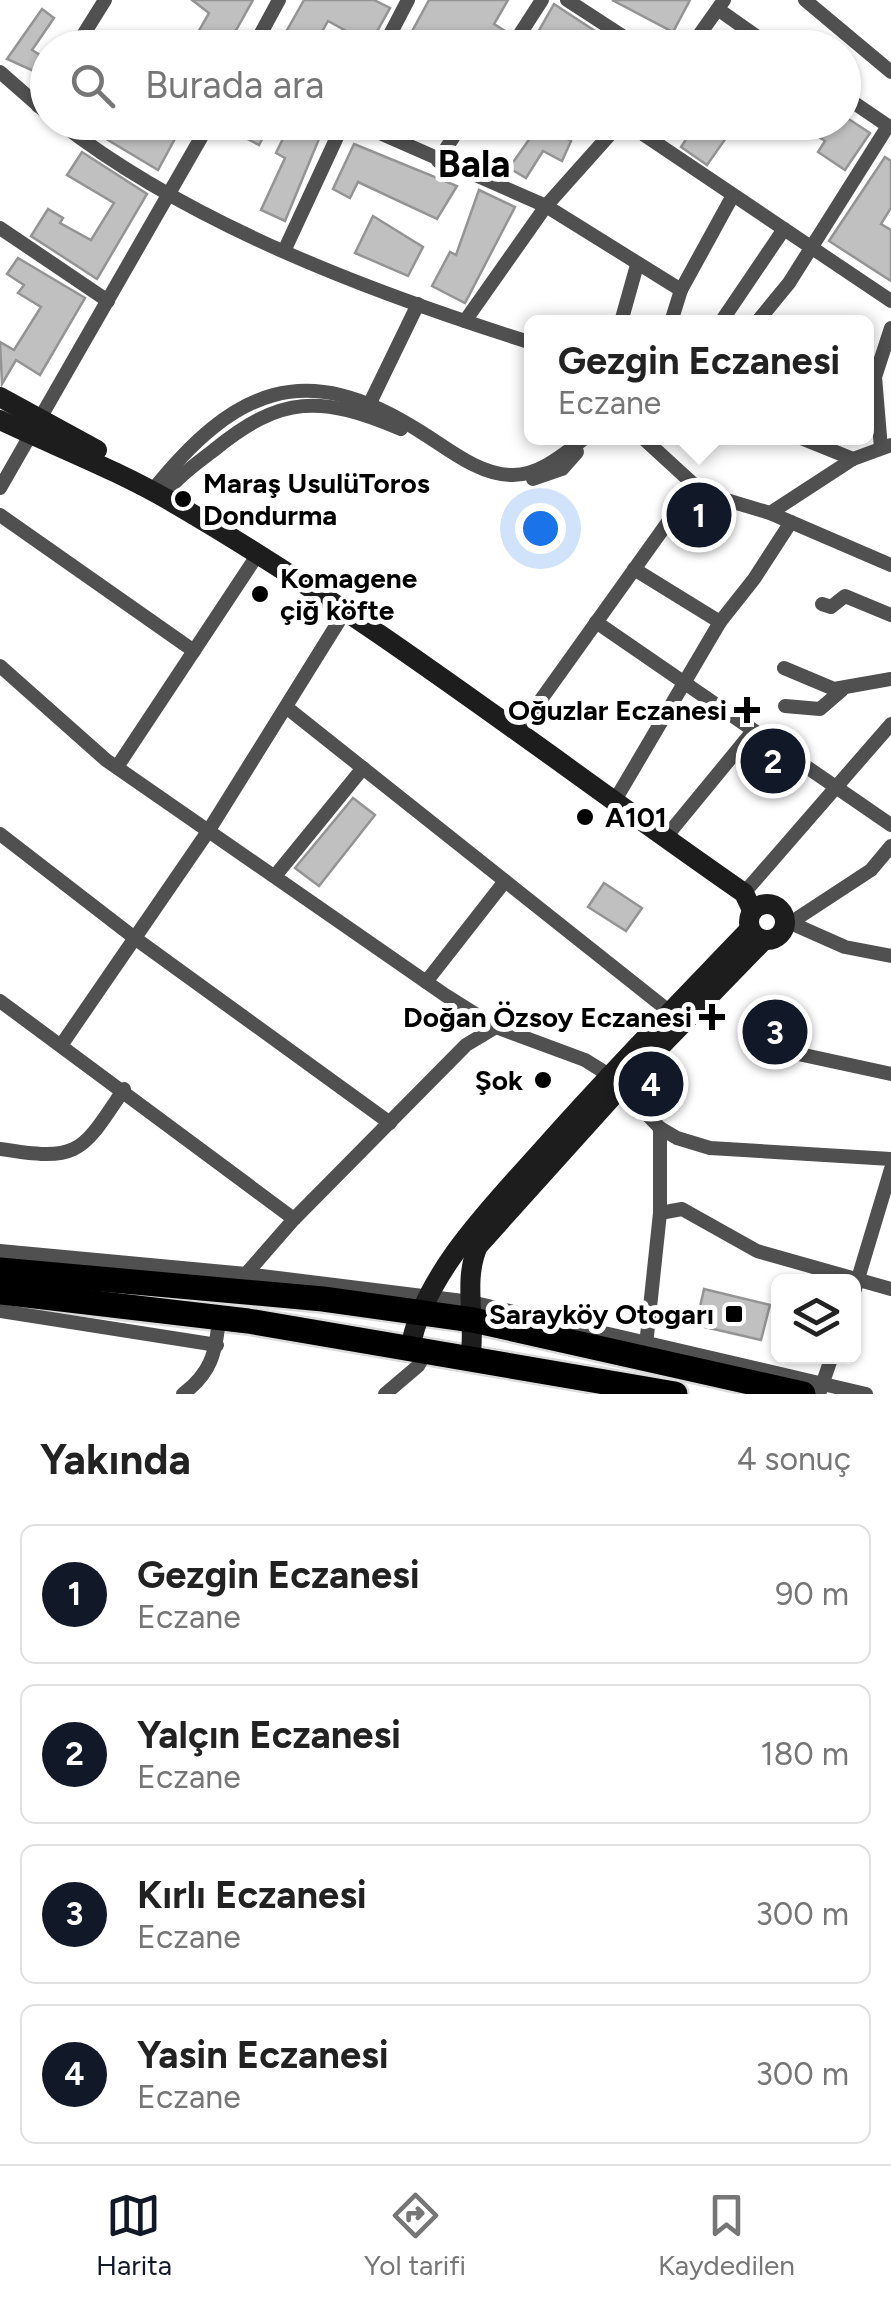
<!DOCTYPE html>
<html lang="tr">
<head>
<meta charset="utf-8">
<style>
  :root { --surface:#fff; --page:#f2f2f2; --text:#222; --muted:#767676; --line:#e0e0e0; --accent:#111827 }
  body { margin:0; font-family:Figtree,sans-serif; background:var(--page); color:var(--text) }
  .controls { position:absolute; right:30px; bottom:30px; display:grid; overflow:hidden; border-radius:15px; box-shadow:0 2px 8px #0004 }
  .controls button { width:90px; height:90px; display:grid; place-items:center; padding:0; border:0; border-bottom:2px solid var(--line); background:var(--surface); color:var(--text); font:50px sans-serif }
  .you { position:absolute; left:540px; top:528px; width:35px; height:35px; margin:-25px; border:8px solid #fff; border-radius:50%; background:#1a73e8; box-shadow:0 0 0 15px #1a73e833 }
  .badge { display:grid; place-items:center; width:65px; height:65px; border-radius:50%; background:var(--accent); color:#fff; font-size:32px; font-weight:700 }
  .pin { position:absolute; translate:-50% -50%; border:5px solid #fff; box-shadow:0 2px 10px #0006 }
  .popup { position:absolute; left:524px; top:315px; width:350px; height:130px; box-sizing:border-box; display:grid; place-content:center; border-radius:15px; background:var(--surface); filter:drop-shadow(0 2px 8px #0005); font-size:32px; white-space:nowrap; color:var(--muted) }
  .popup b { font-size:38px; color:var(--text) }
  .popup::after { content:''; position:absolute; left:50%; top:100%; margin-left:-20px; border:20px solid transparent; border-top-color:var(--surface) }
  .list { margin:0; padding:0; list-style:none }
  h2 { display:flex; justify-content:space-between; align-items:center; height:130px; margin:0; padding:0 40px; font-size:42px }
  h2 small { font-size:32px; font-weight:400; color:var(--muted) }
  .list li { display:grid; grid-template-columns:65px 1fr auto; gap:30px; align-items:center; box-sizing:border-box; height:140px; margin:0 20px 20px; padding:0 20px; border:2px solid var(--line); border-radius:15px }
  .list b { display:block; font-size:38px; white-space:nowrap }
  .list p { margin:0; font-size:32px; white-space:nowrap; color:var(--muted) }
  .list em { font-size:32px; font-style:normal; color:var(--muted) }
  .icon { flex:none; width:55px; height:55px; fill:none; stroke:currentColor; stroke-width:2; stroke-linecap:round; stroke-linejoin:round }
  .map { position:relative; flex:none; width:891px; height:1394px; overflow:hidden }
  .search { position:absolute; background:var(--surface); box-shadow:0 2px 8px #0004; left:30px; right:30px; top:30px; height:110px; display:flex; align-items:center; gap:25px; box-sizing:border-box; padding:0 35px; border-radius:55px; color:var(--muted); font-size:38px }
  .sheet { height:770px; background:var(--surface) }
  nav { display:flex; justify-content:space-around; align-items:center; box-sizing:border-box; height:140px; border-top:2px solid var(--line); background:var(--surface); font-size:28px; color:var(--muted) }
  nav a { display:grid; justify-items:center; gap:5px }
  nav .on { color:var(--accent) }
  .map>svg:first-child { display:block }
</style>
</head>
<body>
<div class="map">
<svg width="891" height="1394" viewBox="0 0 891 1394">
  <rect width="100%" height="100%" fill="#fff"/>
  <g fill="#c0c0c0" stroke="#949494" stroke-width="2.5">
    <path d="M192 0H253L226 48H189L209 13Z"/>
    <path d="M304 0H374L390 8 370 44 328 21 313 48H277Z"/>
    <path d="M429 0H508L494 24 508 33 500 48H403Z"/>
    <path d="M612 0H690L673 32Z"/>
    <path d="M554 4 560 8 621 48H595L579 37 568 48H529Z"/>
    <path d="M42 9 54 18 32 50 48 60 40 74 7 59Z"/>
    <path d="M844 116 870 133 845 170 818 152 825 141 796 122H844Z"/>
    <path d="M78 122H184L158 170Z"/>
    <path d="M237 122H271L259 145 232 131Z"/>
    <path d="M291 122H326L285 221 261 210 285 158 276 153Z"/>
    <path d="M698 122 726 138 707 165 681 147Z"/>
    <path d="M540 124 571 141 562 161 543 151 526 178 509 168Z"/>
    <path d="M354 144 457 186 437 219 358 182 350 198 333 189Z"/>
    <path d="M82 152 147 194 97 279 31 236 48 209 63 218 60 223 91 240 114 203 67 175Z"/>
    <path d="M885 157 891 161V208L881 224 891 230V281L829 241Z"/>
    <path d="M479 190 515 207 465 303 432 286 450 252 456 255Z"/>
    <path d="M373 216 423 247 408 276 355 253Z"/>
    <path d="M18 258 85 298 40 375 16 360 2 384 0 342 14 350 41 307 18 293 24 285 7 274Z"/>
    <path d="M353 798 375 815 319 886 295 868Z"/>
    <path d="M604 883 642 908 626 931 588 907Z"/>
    <path d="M704 1289 770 1305 761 1340 696 1325Z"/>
  </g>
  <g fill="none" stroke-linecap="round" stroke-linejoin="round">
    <defs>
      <g id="highway">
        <path d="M0 1270 323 1299 473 1320 803 1394"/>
        <path d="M0 1292 248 1321 675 1394"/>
      </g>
    </defs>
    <use href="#highway" stroke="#dbdbdb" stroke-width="30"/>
    <g stroke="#505050" stroke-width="14">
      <path d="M567 0 641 48"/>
      <path d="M805 0 891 72"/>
      <path d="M719 10 773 48"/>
      <path d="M75 48 105 0"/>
      <path d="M253 48 279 0"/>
      <path d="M383 48 408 0"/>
      <path d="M511 48 542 0"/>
      <path d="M690 48 724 0"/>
      <path d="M0 72 48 114"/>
      <path d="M38 106 48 91"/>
      <path d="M59 122C191 225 373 293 532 343"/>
      <path d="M355 122 546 206 681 290"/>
      <path d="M625 122 891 301"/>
      <path d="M438 161 463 122"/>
      <path d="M0 228 108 301"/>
      <path d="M285 249 344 122"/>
      <path d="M465 321 546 206 621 122"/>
      <path d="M621 322 637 265"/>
      <path d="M671 322 681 290 732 197"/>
      <path d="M721 322 784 229"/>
      <path d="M757 322 789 283 888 126 844 96"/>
      <path d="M369 405 418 304"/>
      <path d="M643 438 703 493 770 513 891 565"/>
      <path d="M801 438 853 459"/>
      <path d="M881 448 875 377 891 328"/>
      <path d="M533 479 562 469 577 452"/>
      <path d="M0 488 210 122"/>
      <path d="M152 491C234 389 304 357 421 432 447 448 479 475 511 475 539 476 564 454 585 438"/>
      <path d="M162 497C176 478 196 464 214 450 281 395 321 395 401 429"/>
      <path d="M770 513 853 459 891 445"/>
      <path d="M0 515 194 651"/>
      <path d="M634 569 720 622"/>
      <path d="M822 604 831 607 845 596 891 615"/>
      <path d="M596 622 891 825"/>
      <path d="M0 666 106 760 445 995 496 1027 585 1060 609 1075 660 1128 677 1138 710 1148 891 1159"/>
      <path d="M784 668 834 689 891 679"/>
      <path d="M785 706 820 709 842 690"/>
      <path d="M286 707 670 1012"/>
      <path d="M520 729 693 487"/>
      <path d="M117 767 256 557"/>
      <path d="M614 802 720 622 754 579 791 522"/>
      <path d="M0 834 136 939 390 1123"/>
      <path d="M665 838 753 731"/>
      <path d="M275 876 363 768"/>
      <path d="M744 893 891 724"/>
      <path d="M793 924 845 947 891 956"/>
      <path d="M784 927 871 870 891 846"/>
      <path d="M426 982 505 881"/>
      <path d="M0 1001 294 1219"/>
      <path d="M748 1043 891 1074"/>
      <path d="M62 1044 209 830 344 613"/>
      <path d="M0 1149C80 1162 81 1153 124 1089"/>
      <path d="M660 1213 682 1209 757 1251 891 1289"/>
      <path d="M0 1251 246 1274 471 1302 866 1394"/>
      <path d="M246 1274 294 1219 466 1045 496 1027"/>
      <path d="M854 1292 891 1169"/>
      <path d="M0 1311 217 1345"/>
      <path d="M646 1345 660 1213V1128"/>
      <path d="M183 1394C211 1373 216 1353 219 1318"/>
      <path d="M385 1394 418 1366 426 1352"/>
      <path d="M819 1394 832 1356"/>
    </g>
    <g stroke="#1d1d1d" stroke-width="20">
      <path d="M0 397 97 450"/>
      <path d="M0 420C57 447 117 470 172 502 372 618 555 762 744 893L752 910"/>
      <circle cx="767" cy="922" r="18"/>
      <path d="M410 1349C423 1274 496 1202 545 1147 611 1072 681 1001 750 929"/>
      <path d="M470 1360C477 1321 462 1282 478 1246L622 1086 764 940"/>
    </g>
    <use href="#highway" stroke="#000" stroke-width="25"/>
  </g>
  <g fill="#000" stroke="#fff" stroke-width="4">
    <circle cx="183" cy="499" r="10"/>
    <circle cx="260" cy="594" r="10"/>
    <path d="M742 695h10v10h10v10h-10v10h-10v-10h-10v-10h10z"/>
    <circle cx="585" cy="817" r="10"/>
    <path d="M707 1002h10v10h10v10h-10v10h-10v-10h-10v-10h10z"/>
    <circle cx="543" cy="1080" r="10"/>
    <rect x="724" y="1304" width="20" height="20" rx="5"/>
  </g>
  <g text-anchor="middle" stroke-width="10" stroke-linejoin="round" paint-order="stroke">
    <g font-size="28" font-weight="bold" fill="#000" stroke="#fff" text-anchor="end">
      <text x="203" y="493" text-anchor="start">Maraş UsulüToros<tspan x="203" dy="32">Dondurma</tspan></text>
      <text x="280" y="588" text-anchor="start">Komagene<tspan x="280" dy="32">çiğ köfte</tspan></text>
      <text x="727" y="720">Oğuzlar Eczanesi</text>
      <text x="605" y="827" text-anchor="start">A101</text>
      <text x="692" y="1027">Doğan Özsoy Eczanesi</text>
      <text x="523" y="1090">Şok</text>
      <text x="714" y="1324">Sarayköy Otogarı</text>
    </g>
    <g font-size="38" font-weight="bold" fill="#000" stroke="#fff">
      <text x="474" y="177">Bala</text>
    </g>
  </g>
</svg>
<div class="controls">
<button><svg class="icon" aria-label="layers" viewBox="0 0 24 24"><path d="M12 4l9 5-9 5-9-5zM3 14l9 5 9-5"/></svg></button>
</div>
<div class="you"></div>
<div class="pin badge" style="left:699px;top:515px">1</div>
<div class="popup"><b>Gezgin Eczanesi</b>Eczane</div>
<div class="pin badge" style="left:773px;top:761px">2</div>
<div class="pin badge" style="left:775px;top:1032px">3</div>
<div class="pin badge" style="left:651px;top:1084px">4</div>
<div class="search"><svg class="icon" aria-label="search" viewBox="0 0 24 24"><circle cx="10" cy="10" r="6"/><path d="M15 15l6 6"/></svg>Burada ara</div>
</div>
<section class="sheet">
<h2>Yakında<small>4 sonuç</small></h2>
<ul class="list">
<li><span class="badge">1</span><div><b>Gezgin Eczanesi</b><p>Eczane</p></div><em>90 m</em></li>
<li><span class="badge">2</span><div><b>Yalçın Eczanesi</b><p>Eczane</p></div><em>180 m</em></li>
<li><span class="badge">3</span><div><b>Kırlı Eczanesi</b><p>Eczane</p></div><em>300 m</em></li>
<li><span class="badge">4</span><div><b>Yasin Eczanesi</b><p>Eczane</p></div><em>300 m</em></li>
</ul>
</section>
<nav>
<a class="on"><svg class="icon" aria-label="map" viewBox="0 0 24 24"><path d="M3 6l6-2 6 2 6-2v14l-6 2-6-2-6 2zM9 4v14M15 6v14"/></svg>Harita</a>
<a><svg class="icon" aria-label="directions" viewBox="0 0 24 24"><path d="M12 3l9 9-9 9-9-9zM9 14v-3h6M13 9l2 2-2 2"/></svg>Yol tarifi</a>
<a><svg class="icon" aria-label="saved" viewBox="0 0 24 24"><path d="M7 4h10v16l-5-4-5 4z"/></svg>Kaydedilen</a>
</nav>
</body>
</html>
